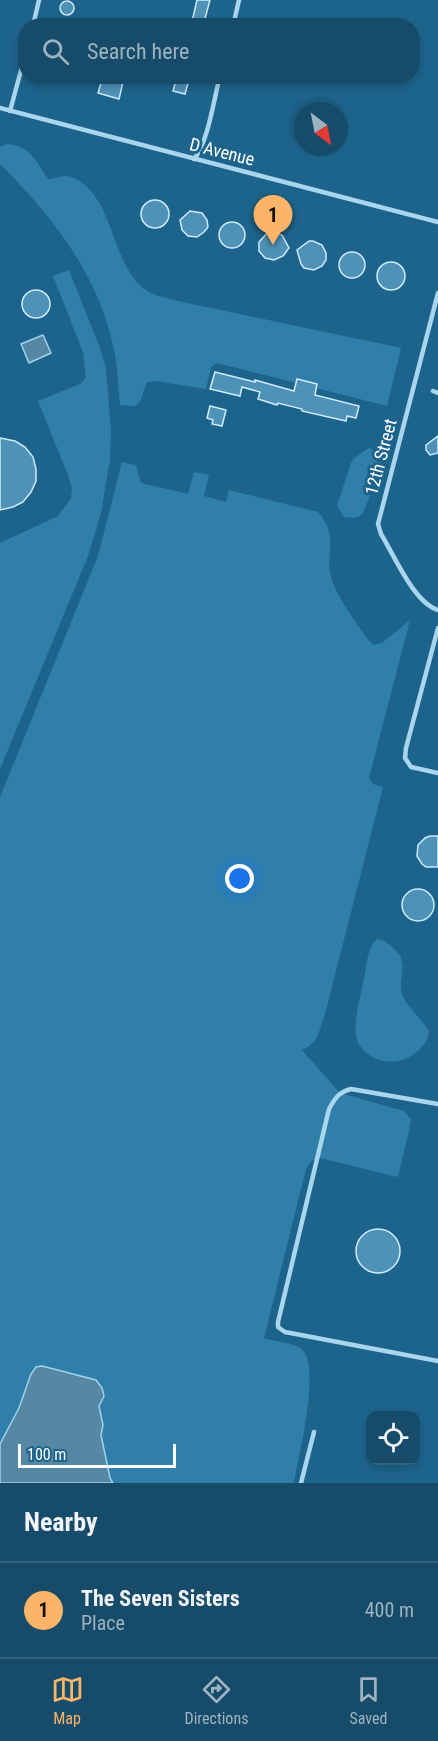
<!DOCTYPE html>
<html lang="en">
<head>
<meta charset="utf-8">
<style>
  :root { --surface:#164b69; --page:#235571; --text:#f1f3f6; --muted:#9eb3c0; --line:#35637d; --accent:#fcb468 }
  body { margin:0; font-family:"Roboto Condensed",sans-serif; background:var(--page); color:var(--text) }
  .controls { position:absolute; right:18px; bottom:18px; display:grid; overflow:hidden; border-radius:12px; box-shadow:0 3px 9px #0003 }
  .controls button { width:54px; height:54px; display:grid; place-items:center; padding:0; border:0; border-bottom:2px solid var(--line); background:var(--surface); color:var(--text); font:30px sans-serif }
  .compass { position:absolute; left:294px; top:102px; width:54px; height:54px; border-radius:50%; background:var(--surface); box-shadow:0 3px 9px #0003; rotate:148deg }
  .scale { position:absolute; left:18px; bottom:15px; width:158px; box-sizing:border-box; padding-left:6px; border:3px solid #fff; border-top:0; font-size:16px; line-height:21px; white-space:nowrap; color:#fff; -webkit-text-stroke:4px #1d648c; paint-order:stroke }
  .you { position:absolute; left:240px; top:879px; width:21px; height:21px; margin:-15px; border:4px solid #fff; border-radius:50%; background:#1a73e8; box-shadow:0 0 0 9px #1a73e833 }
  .badge { display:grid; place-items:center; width:39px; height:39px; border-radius:50%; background:var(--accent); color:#111; font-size:20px; font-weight:700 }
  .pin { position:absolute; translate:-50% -50px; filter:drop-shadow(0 2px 3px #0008) }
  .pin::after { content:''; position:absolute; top:32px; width:21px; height:18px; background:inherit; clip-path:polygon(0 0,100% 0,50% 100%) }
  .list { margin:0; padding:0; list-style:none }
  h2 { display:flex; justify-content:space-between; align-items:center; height:78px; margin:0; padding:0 24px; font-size:26px }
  h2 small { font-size:20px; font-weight:400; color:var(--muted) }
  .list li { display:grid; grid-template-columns:39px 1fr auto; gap:18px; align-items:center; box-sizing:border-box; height:96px; padding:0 24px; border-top:2px solid var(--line) }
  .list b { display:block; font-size:22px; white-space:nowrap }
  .list p { margin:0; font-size:20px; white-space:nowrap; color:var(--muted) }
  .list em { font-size:20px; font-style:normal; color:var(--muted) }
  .icon { flex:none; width:33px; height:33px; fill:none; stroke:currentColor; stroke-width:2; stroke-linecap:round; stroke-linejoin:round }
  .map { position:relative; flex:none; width:438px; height:1483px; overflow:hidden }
  .search { position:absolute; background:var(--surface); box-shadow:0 3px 9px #0003; left:18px; right:18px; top:18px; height:66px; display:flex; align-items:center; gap:15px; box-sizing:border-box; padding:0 21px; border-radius:24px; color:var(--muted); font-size:22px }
  .sheet { height:174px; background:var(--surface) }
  nav { display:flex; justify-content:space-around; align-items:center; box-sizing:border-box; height:84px; border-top:2px solid var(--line); background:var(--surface); font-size:16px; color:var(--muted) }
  nav a { display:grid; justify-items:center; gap:3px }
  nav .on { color:var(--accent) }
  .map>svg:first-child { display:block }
</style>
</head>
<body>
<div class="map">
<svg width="438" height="1483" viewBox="0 0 438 1483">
  <rect width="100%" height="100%" fill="#1d648c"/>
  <g fill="#307faa">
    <path d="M8 144C33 148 35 160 48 179 56 179 63 174 71 177 114 193 110 261 143 288 151 295 163 297 173 300L401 348 387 406 217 363 211 367 206 389 155 381 147 382 140 402 135 406 120 405C118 387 118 368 114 350 99 275 53 217 0 164V147Z"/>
    <path d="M69 270 100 348 106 369 111 430 110 459 101 513 88 556 0 769V543L58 516 71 498 72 488 68 475 38 401 80 384 86 378 83 352 53 276Z"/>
    <path d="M369 448C390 454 368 499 363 513 357 519 352 518 344 517L337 506 351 463 354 458Z"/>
    <path d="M122 462 136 465 141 483 188 494 194 472 209 475 204 496 226 502 229 490 318 512C341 537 322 556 333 583 341 603 356 622 368 640L374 645 382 643 410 620 369 778 373 784 383 787 325 1014C319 1030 319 1043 302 1050L340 1093 404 1111 411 1119 410 1126 398 1177 320 1158 311 1161 306 1169 264 1338C275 1342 291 1342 300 1348 323 1362 298 1458 294 1483H113L110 1478 101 1435 103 1425 99 1406 104 1396 102 1387 96 1380 42 1366 0 1444V797L98 556Z"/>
    <path d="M377 939C383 940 385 941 390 945 414 963 395 979 403 997 409 1009 422 1019 429 1031 429 1045 411 1059 398 1061 380 1065 357 1052 356 1034 354 1016 361 995 364 978 367 966 367 947 377 939Z"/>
  </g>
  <g fill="#5788a3" stroke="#9dd3ee" stroke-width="1.5">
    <path d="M43 335 51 353 29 363 21 344Z"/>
    <path d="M42 1366 96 1380 102 1388 104 1396 99 1406 103 1425 101 1435 110 1478 113 1483H0V1444L19 1408 31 1374 36 1367Z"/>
  </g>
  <g fill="#4e92b8" stroke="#cfeaf9" stroke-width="1.5">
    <path d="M197 0H210L203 26H191Z"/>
    <circle cx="67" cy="8" r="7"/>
    <path d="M103 76 124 78 119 99 98 93Z"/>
    <path d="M177 76H190L185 94 173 91Z"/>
    <circle cx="155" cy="214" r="14"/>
    <path d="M190 211 202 213 207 220 208 227 204 232 197 237 188 236 182 230 180 220Z"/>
    <circle cx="232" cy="235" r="13"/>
    <path d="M268 232H273L282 235 289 248 283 256 274 260 265 258 259 251V242Z"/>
    <path d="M309 241H313L322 245 326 253V260L322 266 314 270 304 268 301 264 297 250Z"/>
    <circle cx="352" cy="265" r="13"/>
    <circle cx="391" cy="276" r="14"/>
    <circle cx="36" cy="304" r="14"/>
    <path d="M215 372 255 382V380L294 391 297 379 317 384 315 395 359 406 356 418 347 416 346 421 302 411V409L278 403 277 405 258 399 260 392 242 387 240 396 210 389Z"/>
    <path d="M210 406 226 410 222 426 212 424 213 420 207 418Z"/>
    <path d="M438 436V453L430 455 426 450V445Z"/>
    <path d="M0 438 15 441 25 447 33 457 36 469V481L31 492 23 502 13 507 0 510Z"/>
    <path d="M430 836H438V867H426L422 864 417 856 418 845 425 838Z"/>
    <circle cx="418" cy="905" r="16"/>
    <circle cx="378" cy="1251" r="22"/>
  </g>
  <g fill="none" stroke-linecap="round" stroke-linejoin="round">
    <g stroke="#a9d5ed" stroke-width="4.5">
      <path d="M33 26 39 0"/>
      <path d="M233 26 239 0"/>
      <path d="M0 108 438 222"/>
      <path d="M10 111 26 52"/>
      <path d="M194 159C208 143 214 98 220 76"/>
      <path d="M438 293 378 524 381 534C394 555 414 603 438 610"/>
      <path d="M433 391 438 393"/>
      <path d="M438 628 406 748 405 758 411 767 438 773"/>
      <path d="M438 1104 351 1089C339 1092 335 1098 329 1109L278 1322V1327L285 1332 438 1361"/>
      <path d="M301 1483 314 1432"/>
    </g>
  </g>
  <g text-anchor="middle" stroke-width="6" stroke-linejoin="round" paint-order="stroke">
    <g font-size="18" fill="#fff" stroke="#1d648c">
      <text transform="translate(222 152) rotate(14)" y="6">D Avenue</text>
      <text transform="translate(381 457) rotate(-75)" y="6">12th Street</text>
    </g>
  </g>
</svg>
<div class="controls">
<button><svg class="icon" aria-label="locate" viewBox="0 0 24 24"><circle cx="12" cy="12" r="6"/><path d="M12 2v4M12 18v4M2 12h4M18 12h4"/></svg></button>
</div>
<svg class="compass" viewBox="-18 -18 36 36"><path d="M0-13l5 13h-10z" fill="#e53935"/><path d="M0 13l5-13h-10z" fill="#9eb3c0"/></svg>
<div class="scale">100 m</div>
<div class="you"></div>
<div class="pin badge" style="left:273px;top:245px">1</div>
<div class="search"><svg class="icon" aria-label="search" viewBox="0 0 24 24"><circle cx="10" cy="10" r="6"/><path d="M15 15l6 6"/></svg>Search here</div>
</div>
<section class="sheet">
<h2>Nearby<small></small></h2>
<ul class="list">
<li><span class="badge">1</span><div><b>The Seven Sisters</b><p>Place</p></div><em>400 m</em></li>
</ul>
</section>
<nav>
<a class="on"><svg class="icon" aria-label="map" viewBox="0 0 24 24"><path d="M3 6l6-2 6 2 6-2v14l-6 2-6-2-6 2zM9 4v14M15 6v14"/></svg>Map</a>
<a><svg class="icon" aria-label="directions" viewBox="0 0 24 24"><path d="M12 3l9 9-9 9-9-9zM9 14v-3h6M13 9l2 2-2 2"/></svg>Directions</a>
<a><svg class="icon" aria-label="saved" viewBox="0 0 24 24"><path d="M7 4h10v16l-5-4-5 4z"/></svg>Saved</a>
</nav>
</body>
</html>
